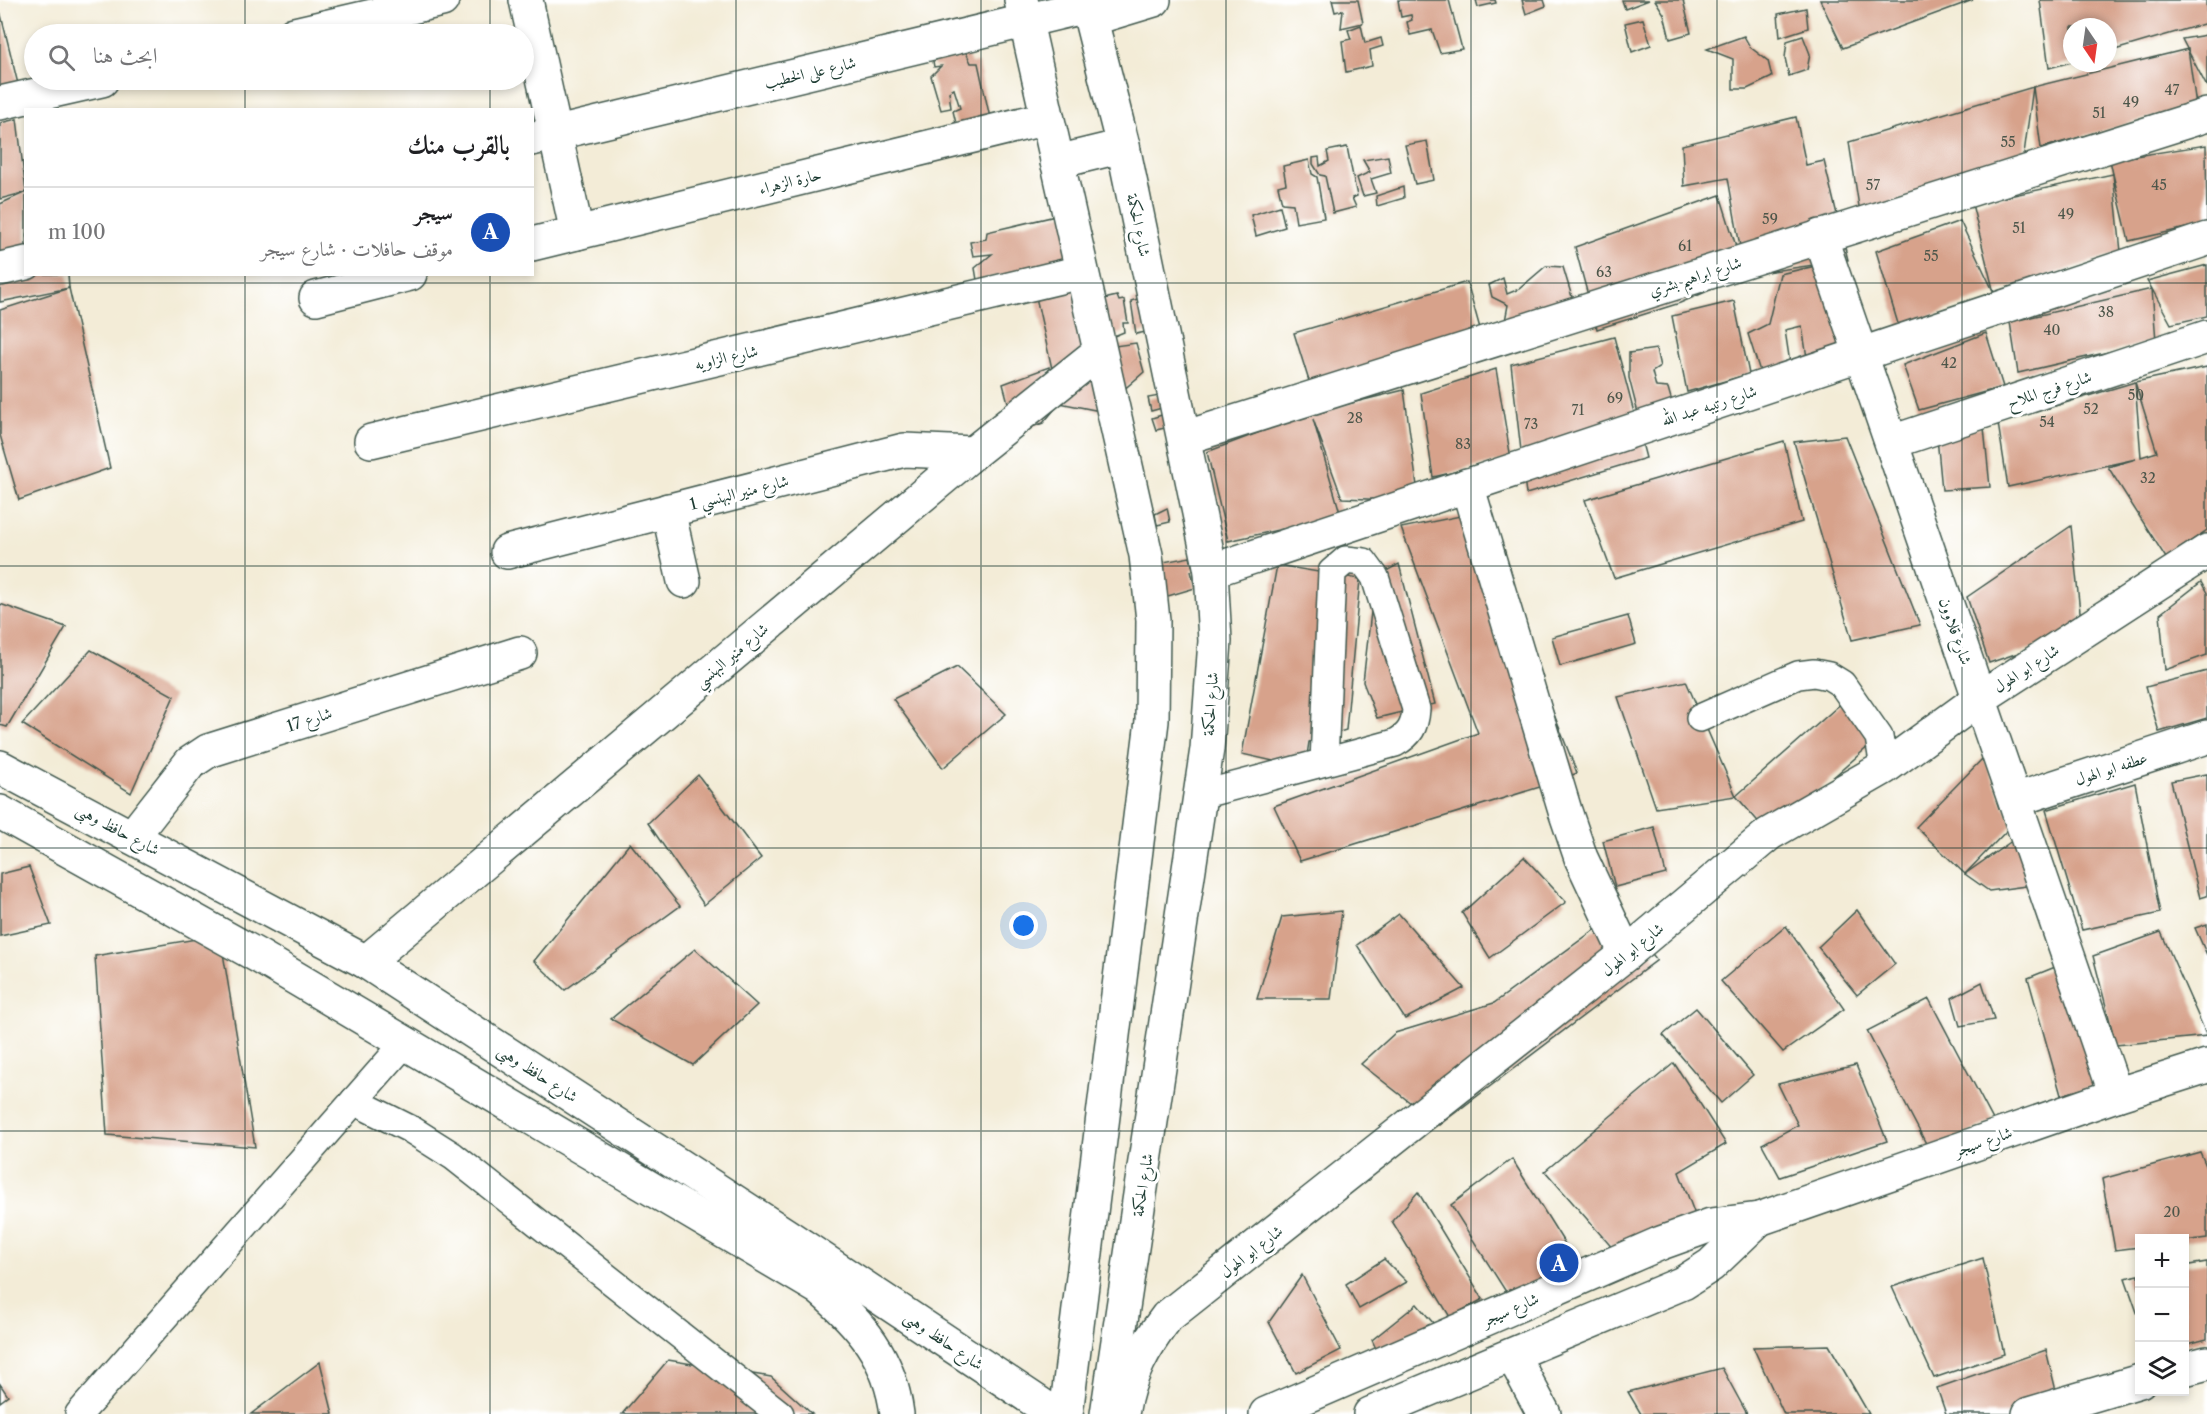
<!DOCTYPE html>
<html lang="ar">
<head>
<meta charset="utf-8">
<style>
  :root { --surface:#fff; --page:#f2f2f2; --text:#202124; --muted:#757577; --line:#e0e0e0; --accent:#0b8043 }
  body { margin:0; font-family:"Libre Caslon Text",Amiri,serif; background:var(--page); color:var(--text); direction:rtl }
  .controls { position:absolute; right:18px; bottom:18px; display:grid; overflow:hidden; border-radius:0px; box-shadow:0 3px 9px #0003 }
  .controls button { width:54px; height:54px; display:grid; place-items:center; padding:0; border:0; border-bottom:2px solid var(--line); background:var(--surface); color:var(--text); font:30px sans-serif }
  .compass { position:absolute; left:2063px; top:18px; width:54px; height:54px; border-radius:50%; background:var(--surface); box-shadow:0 3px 9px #0003; rotate:167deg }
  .you { position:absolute; left:1024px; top:926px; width:21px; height:21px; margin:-15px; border:4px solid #fff; border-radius:50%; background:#1a73e8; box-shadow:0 0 0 9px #1a73e833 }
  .badge { display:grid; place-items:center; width:39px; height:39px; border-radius:50%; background:var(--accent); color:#fff; font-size:20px; font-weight:700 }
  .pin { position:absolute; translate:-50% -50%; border:3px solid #fff; box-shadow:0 2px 6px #0006 }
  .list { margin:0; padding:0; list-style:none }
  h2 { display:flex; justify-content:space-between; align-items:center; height:78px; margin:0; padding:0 24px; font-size:26px }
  h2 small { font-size:20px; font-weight:400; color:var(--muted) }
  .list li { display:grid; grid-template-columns:39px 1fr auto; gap:18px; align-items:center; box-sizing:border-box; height:90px; padding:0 24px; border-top:2px solid var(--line) }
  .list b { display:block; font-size:22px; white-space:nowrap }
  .list p { margin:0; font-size:20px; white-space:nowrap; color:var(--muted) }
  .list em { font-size:20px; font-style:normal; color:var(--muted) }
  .icon { flex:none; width:33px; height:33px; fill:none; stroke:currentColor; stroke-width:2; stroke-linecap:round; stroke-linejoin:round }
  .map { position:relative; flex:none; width:2207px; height:1414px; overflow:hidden; direction:ltr }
  .search { position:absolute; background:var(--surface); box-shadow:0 3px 9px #0003; left:24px; top:24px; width:510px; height:66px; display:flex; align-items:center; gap:15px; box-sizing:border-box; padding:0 21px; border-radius:33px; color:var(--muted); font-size:22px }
  .panel { position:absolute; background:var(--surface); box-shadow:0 3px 9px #0003; left:24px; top:108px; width:510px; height:168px; border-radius:0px; direction:rtl }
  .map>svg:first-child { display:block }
</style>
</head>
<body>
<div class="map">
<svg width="2207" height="1414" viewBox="0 0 2207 1414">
  <rect width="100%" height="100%" fill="#fff"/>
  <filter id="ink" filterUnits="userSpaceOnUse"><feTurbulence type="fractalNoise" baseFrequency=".0167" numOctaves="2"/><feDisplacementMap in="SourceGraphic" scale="12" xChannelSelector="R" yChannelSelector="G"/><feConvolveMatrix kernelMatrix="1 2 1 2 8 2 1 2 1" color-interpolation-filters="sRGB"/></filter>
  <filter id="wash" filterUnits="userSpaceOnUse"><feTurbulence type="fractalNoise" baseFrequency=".008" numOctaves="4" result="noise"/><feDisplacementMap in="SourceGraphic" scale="24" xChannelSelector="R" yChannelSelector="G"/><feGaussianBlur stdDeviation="1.35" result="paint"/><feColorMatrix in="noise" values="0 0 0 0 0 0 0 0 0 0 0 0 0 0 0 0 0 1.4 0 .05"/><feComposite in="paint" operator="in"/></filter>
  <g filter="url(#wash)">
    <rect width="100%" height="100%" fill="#f3ecd7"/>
    <g id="blocks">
      <g fill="#d7a28b" fill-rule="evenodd">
        <path d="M1332 0H1358L1363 23 1341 28 1343 10 1335 12Z"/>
        <path d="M1398 0H1449L1462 49 1440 53 1432 30 1410 35 1407 22 1412 20 1411 15 1401 17Z"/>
        <path d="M1476 0H1495L1496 3 1478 7Z"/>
        <path d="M1522 0H1544L1546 6 1526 14Z"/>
        <path d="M1622 0H1649L1625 9Z"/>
        <path d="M1655 0H1683L1691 33 1670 39 1664 14Z"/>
        <path d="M1820 0H1973L1843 48Z"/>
        <path d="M2040 0H2206L2207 23 2108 52V27H2072V62L2049 68Z"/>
        <path d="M1806 8 1808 28 1780 37 1778 14Z"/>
        <path d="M0 11 18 84 0 92Z"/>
        <path d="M1643 19 1651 45 1632 52 1625 23Z"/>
        <path d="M1361 25 1365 43 1381 38 1383 46 1370 50 1372 66 1346 72 1342 41 1351 39 1348 30Z"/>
        <path d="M2207 35V87L2182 39Z"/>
        <path d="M1744 36 1750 47 1768 61 1772 77 1747 89H1733V59L1707 49Z"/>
        <path d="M1803 36 1810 54 1807 70 1789 76 1785 58 1787 41Z"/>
        <path d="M964 48 971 63H978L990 118 960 140 953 111 960 108 954 89 949 92 951 108 941 110 931 76 941 66 934 67 933 61Z"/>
        <path d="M2188 49 2196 105 2041 148 2033 87Z"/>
        <path d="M2033 87 2023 161 1860 213 1849 142Z"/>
        <path d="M1796 117 1806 165 1824 161 1848 260 1745 275 1728 178 1684 186 1682 145Z"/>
        <path d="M17 119 26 192 0 199V123Z"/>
        <path d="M1427 141 1434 180 1415 184 1405 145Z"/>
        <path d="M2206 145 2207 223 2129 241 2113 174 2121 252 1994 293 1972 204 2113 174 2110 160Z"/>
        <path d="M1347 147 1357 196 1352 198 1356 207 1333 213 1325 176 1320 175 1313 164V158L1319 157 1320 166 1329 161 1327 151Z"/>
        <path d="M1388 156 1391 173 1371 179 1376 193 1363 196 1357 178 1370 172 1363 160Z"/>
        <path d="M1309 160 1312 174 1317 177 1324 218 1296 223 1293 204 1282 203 1278 186 1286 184 1283 166Z"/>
        <path d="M1403 187 1404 198 1377 206 1376 196Z"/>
        <path d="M26 192V274H68L69 288 0 302V204Z"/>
        <path d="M1720 195 1745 275 1680 303 1597 329 1575 247Z"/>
        <path d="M1280 206 1285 227 1256 236 1251 215Z"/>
        <path d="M1064 214 1079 263 977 280 975 268 992 254 973 256 970 242 986 239 987 232Z"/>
        <path d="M1960 221 1994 293 1899 327 1876 251Z"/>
        <path d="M1829 263 1852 351 1808 364 1802 326 1785 330 1791 370 1763 381 1748 334 1768 324 1780 274Z"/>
        <path d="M2207 265V316L2171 324 2152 289 2156 341 2018 373 2010 322 2152 289 2147 281Z"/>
        <path d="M1546 266 1563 267 1575 307 1505 321 1508 305 1492 297 1489 285 1503 278 1507 294 1519 289Z"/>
        <path d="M1467 282 1488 357 1314 397 1294 333Z"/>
        <path d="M1084 285 1099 352 1056 387 1036 297Z"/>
        <path d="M69 288 110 468 19 500 0 435V310Z"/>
        <path d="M1117 296 1119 301 1124 300 1128 323H1123L1124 332 1114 336 1115 346 1136 343 1144 372 1114 398 1091 302Z"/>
        <path d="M1147 296 1155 330 1136 334 1131 301Z"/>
        <path d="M1734 301 1749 374 1687 392 1672 316Z"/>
        <path d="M1986 333 2003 387 1919 410 1903 365Z"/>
        <path d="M1614 337 1646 458 1526 494 1511 364Z"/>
        <path d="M1656 349 1660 367 1652 372 1656 387 1668 388 1674 409 1638 413 1629 378V353Z"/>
        <path d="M1096 366 1100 411 1060 403 1043 423 1015 433Z"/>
        <path d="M1049 367 1050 381 1013 421 1003 384Z"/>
        <path d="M2207 367V530L2166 558 2108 467 2136 459 2008 487 1998 423 2135 382ZM2135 382 2157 452 2141 457Z"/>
        <path d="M1496 369 1511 459 1433 477 1421 393Z"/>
        <path d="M1404 390 1419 501 1342 498 1313 419 1341 516 1228 541 1207 452 1311 413Z"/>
        <path d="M1159 396 1162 408 1151 411 1148 398Z"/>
        <path d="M1165 414 1169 427 1156 430 1152 418Z"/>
        <path d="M1936 427 1984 428 1990 487 1942 490Z"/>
        <path d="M1845 436 1920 625 1852 640 1794 442Z"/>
        <path d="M1784 441 1802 522 1614 578 1585 500Z"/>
        <path d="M1167 508 1170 522 1157 525 1155 514Z"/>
        <path d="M1475 513 1577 773 1556 782 1300 861 1274 806 1478 733 1401 528Z"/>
        <path d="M2071 526 2082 631 1989 663 1967 597Z"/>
        <path d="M1190 557 1192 565 1196 564 1197 569 1191 571 1195 588 1151 601 1147 565Z"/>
        <path d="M1399 564 1435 704 1377 718 1363 682 1375 577Z"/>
        <path d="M1277 565 1360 579 1346 730 1309 742 1305 768 1242 754Z"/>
        <path d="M2201 582 2207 593V655L2165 670 2160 614Z"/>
        <path d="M0 604 66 627 7 727 0 725Z"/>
        <path d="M1628 616 1636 644 1560 666 1552 637Z"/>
        <path d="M91 650 174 696 131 793 22 724Z"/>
        <path d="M957 667 1006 714 943 768 893 699Z"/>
        <path d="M2207 671V718L2159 732 2146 687Z"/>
        <path d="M1686 681 1736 796 1656 808 1618 697Z"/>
        <path d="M1845 700 1879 737 1769 834 1736 796Z"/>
        <path d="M1984 757 2012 825 1965 874 1916 827Z"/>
        <path d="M2207 774V896L2200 898 2171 781Z"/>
        <path d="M698 775 761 858 704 905 648 823Z"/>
        <path d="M2135 783 2160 913 2082 930 2046 810Z"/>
        <path d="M1654 827 1666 874 1615 887 1603 841Z"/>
        <path d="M2026 831 2033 885 1989 891 1965 874Z"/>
        <path d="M630 843 680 906 565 990 534 961Z"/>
        <path d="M1524 857 1566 902 1490 958 1462 913Z"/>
        <path d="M29 867 51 925 0 936V874Z"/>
        <path d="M1857 910 1895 964 1857 995 1818 947Z"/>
        <path d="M1342 911 1331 999H1257L1282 917Z"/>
        <path d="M1619 912 1657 960 1439 1125 1361 1064 1395 1033 1494 1003Z"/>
        <path d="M1399 914 1464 988 1405 1019 1357 945Z"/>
        <path d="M2207 924V955L2195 928Z"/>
        <path d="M1786 926 1844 1009 1783 1052 1721 981Z"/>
        <path d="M2161 932 2207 1036 2116 1045 2093 956Z"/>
        <path d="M220 935 255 1147 107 1135 95 956Z"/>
        <path d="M695 949 757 1005 693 1065 611 1019Z"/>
        <path d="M2070 961 2112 1081 2061 1095 2028 978Z"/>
        <path d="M1982 982 1994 1020 1960 1026 1952 998Z"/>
        <path d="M1929 999 1993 1120 1931 1153 1867 1031Z"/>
        <path d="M1696 1008 1753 1075 1721 1103 1663 1035Z"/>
        <path d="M1674 1063 1726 1144 1679 1172 1704 1239 1622 1259 1545 1171Z"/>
        <path d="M1856 1065 1887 1141 1780 1177 1762 1144 1798 1125 1778 1084Z"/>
        <path d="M2200 1152 2207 1168V1238L2184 1241V1238H2140L2139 1247 2115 1250 2102 1179Z"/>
        <path d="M1512 1159 1578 1265 1508 1295 1451 1205Z"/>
        <path d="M1418 1192 1483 1299 1450 1317 1392 1221Z"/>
        <path d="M1983 1258 2004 1354 1934 1378 1892 1287Z"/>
        <path d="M1384 1259 1407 1282 1359 1309 1346 1284Z"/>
        <path d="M2207 1262V1339L2184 1345V1266Z"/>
        <path d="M1302 1275 1341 1350 1296 1373 1269 1322Z"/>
        <path d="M2139 1275V1318L2125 1278Z"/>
        <path d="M1417 1304 1445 1337 1383 1364 1372 1340Z"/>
        <path d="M1829 1345 1869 1414H1784L1753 1347Z"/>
        <path d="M2046 1350 2058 1399 2013 1414H1946L1937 1388Z"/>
        <path d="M668 1360 771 1377 812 1414H622Z"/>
        <path d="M320 1362 333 1414H251Z"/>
        <path d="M1722 1368 1747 1414H1641L1628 1392Z"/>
        <path d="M0 1384 8 1396 0 1402Z"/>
      </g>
    </g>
  </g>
  <g filter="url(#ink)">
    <use href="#blocks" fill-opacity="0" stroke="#3f574c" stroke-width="1.5"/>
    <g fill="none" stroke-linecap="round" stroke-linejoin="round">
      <defs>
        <g id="service">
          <path d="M1700 718 1798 675 1814 673 1829 676 1842 684 1879 737 1884 768"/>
          <path d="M1200 795C1265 778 1330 761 1395 743 1410 735 1415 726 1416 709L1375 577 1364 562 1346 560 1332 572 1324 762"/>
          <path d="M354 1101 412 1130 453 1156 780 1414"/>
          <path d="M79 1414 405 1043"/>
        </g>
        <g id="minor">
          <path d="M526 0 577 233"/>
          <path d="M1091 19 1154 0"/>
          <path d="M294 34 442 0"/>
          <path d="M0 103 102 80"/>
          <path d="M532 139 1087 6"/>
          <path d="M1820 236 2116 1095"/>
          <path d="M532 244 1047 118"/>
          <path d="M0 269 26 263"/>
          <path d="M316 298 410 274"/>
          <path d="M1184 438 2207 115"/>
          <path d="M371 441 1081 272"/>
          <path d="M1892 442 2207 337"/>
          <path d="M1467 485 1565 811 1581 858 1626 954"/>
          <path d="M668 510 684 581"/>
          <path d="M507 552 904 450 973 453"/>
          <path d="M1211 571 2207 239"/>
          <path d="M2015 800 2207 737"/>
          <path d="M132 837 190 763 208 751 520 653"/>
          <path d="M366 962 973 453 1099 352"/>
          <path d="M1513 1356 1544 1414"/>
          <path d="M2184 1369 2207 1363"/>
          <path d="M1122 1414C1128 1376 1144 1347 1167 1317L1626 954 1769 834 1884 768 1979 699 2207 551"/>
          <path d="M2029 1414 2140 1381"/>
        </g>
        <g id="tertiary">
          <path d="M1021 0 1146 555 1153 620 1152 721 1066 1414"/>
          <path d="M1086 0 1123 146 1211 571 1215 641 1207 749 1107 1414"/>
          <path d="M1057 162 1123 146"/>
        </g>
        <g id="secondary">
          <path d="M0 767 366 962 786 1235 1055 1414"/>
          <path d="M0 812 260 957 819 1288C861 1324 890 1357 897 1414"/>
          <path d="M1266 1414 1661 1243 1711 1225 1759 1219 2116 1095 2207 1066"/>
          <path d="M1370 1414 1683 1283 1711 1265 1759 1219"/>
        </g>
      </defs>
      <use href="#service" stroke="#3f574c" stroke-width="30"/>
      <use href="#minor" stroke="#3f574c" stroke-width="36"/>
      <use href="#tertiary" stroke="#3f574c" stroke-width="36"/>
      <use href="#secondary" stroke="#3f574c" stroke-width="36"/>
      <use href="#service" stroke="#fff" stroke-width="27"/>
      <use href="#minor" stroke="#fff" stroke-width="33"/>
      <use href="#tertiary" stroke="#fff" stroke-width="33"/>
      <use href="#secondary" stroke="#fff" stroke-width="33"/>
    </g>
  </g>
  <path fill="none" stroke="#1f3d34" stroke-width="1.5" stroke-opacity="0.55" d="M245 0V34M490 0V34M736 0V1414M981 0V1414M1226 0V1414M1471 0V1414M1717 0V1414M1962 0V1414M245 80V110M490 80V110M245 274V1414M490 274V1414M0 283H2207M0 566H2207M0 848H2207M0 1131H2207"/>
  <g text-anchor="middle" stroke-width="6" stroke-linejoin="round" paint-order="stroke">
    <g font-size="14" fill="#4d564a">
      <text x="2172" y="95">47</text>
      <text x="2131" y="107">49</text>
      <text x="2099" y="118">51</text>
      <text x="2008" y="147">55</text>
      <text x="1873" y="190">57</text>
      <text x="2159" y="190">45</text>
      <text x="2066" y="219">49</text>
      <text x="1770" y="224">59</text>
      <text x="2019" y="233">51</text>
      <text x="1685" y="251">61</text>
      <text x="1931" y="261">55</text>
      <text x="1604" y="277">63</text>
      <text x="2106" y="317">38</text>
      <text x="2052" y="335">40</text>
      <text x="1949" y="368">42</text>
      <text x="2136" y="400">50</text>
      <text x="1615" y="403">69</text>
      <text x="2091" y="414">52</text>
      <text x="1578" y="415">71</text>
      <text x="1355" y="423">28</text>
      <text x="2047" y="427">54</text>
      <text x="1531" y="429">73</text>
      <text x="1463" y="449">83</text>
      <text x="2148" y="483">32</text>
      <text x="2172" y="1217">20</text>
    </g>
    <g font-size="16" fill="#1f3d34" stroke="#fff">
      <text transform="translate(810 72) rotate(-13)" y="6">شارع على الخطيب</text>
      <text transform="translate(790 181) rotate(-14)" y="6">حارة الزهراء</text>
      <text transform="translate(1139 225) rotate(78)" y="6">شارع الحكمة</text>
      <text transform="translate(1695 276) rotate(-18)" y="6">شارع ابراهيم بشري</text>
      <text transform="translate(726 357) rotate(-13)" y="6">شارع الزاويه</text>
      <text transform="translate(2049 389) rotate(-18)" y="6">شارع فرج الملاح</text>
      <text transform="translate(1709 405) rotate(-18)" y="6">شارع رتيبه عبد الله</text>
      <text transform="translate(739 492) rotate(-14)" y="6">شارع منير البهنسي 1</text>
      <text transform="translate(1956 631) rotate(71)" y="6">شارع قلاوون</text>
      <text transform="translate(731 655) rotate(-40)" y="6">شارع منير البهنسي</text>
      <text transform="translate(2026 668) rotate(-33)" y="6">شارع ابو الهول</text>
      <text transform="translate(1210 704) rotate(-86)" y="6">شارع الحكمة</text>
      <text transform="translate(309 719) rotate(-18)" y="6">شارع 17</text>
      <text transform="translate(2111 768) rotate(-18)" y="6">عطفه ابو الهول</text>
      <text transform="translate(118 829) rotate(28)" y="6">شارع حافظ وهبى</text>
      <text transform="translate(1632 949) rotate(-39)" y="6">شارع ابو الهول</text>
      <text transform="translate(538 1073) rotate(33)" y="6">شارع حافظ وهبى</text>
      <text transform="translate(1983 1141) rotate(-19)" y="6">شارع سيجر</text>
      <text transform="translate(1142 1185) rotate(-81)" y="6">شارع الحكمة</text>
      <text transform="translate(1251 1251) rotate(-38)" y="6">شارع ابو الهول</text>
      <text transform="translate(1510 1309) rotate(-24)" y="6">شارع سيجر</text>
      <text transform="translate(944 1340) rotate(34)" y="6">شارع حافظ وهبى</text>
    </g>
  </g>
</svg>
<div class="controls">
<button>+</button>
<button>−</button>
<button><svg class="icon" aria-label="layers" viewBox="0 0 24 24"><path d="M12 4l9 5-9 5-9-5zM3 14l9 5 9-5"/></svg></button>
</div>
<svg class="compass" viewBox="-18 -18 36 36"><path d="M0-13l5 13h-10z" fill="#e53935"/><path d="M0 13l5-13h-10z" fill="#757577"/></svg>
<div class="you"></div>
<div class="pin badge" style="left:1559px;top:1263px;background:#1a4fb4">A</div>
<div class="search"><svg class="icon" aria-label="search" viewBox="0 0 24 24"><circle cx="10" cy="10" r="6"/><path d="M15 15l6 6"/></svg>ابحث هنا</div>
<section class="panel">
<h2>بالقرب منك<small></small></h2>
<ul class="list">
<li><span class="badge" style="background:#1a4fb4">A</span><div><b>سيجر</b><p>موقف حافلات · شارع سيجر</p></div><em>100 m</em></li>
</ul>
</section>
</div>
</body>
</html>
